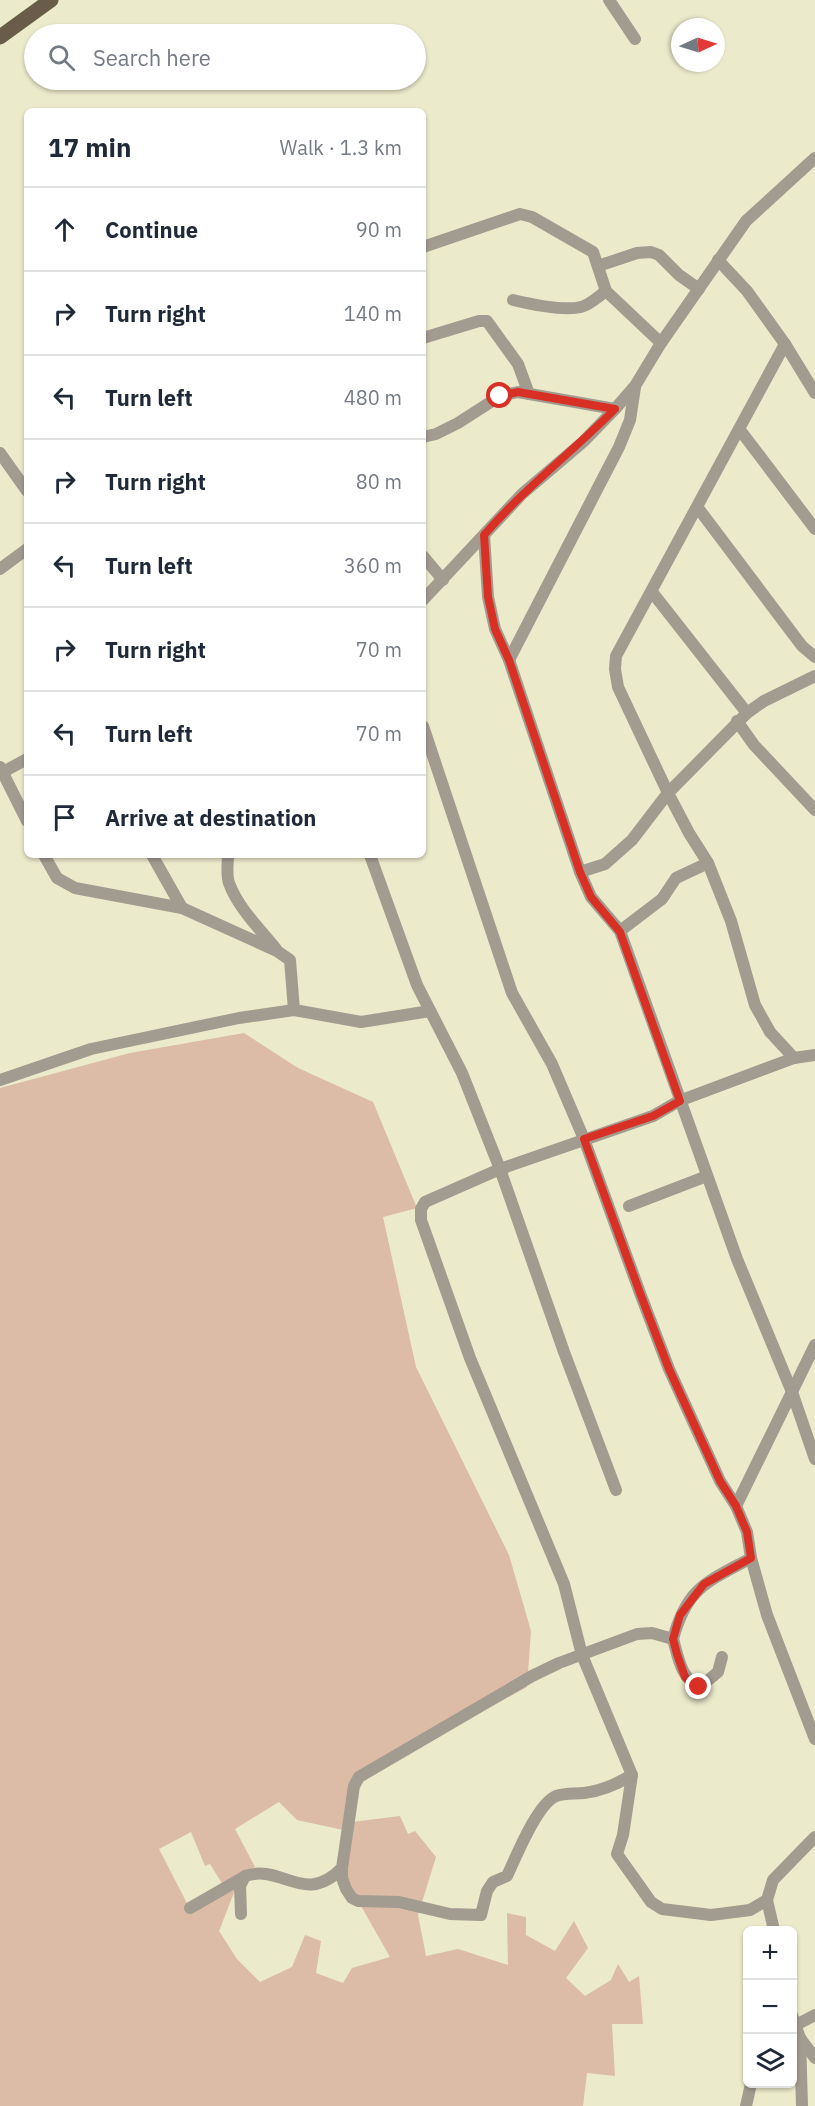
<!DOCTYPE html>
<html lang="en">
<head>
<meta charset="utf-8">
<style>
  :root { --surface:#fff; --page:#f6f6f7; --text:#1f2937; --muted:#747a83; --line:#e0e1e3 }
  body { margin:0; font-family:"IBM Plex Sans",sans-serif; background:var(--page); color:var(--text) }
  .controls { position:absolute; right:18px; bottom:18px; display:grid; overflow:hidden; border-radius:9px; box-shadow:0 2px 4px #0004 }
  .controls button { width:54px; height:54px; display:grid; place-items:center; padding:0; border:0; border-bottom:2px solid var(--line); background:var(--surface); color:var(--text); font:30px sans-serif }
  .compass { position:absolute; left:671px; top:18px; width:54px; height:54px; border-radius:50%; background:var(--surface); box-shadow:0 2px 4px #0004; rotate:86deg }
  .stop { position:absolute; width:18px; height:18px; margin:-14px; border:4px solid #d93025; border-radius:50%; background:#fff }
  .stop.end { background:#d93025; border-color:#fff; box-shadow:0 2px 6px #0008 }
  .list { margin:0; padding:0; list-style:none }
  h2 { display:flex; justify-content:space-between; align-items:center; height:78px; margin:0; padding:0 24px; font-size:26px }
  h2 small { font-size:20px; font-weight:400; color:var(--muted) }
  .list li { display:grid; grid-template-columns:39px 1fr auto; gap:18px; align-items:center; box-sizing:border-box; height:84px; padding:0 24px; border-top:2px solid var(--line) }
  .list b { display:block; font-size:22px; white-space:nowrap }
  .list em { font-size:20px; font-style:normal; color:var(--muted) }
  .icon { flex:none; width:33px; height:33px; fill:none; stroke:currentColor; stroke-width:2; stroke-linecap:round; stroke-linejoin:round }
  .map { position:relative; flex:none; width:815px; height:2106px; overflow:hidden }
  .search { position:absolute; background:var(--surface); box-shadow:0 2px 4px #0004; left:24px; top:24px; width:402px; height:66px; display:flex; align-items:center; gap:15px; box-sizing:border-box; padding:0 21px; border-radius:33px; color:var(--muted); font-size:22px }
  .panel { position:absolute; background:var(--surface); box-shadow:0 2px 4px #0004; left:24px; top:108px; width:402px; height:750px; border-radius:9px }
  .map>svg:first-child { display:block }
</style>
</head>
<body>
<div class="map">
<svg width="815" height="2106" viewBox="0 0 815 2106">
  <rect width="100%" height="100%" fill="#ebeacb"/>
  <path fill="#dcbba7" d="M244 1033 298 1068 373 1102 417 1208 383 1217 416 1367 509 1555 531 1631 527 1687 350 1784 343 1830 297 1820 279 1802 235 1829 255 1867 223 1885 210 1864 205 1866 191 1832 159 1849 191 1911 237 1885 219 1931 237 1959 260 1982 292 1967 305 1935 321 1941 316 1973 343 1983 352 1968 390 1957 344 1876 352 1822 400 1816 408 1834 415 1831 436 1857 418 1915 426 1956 458 1949 508 1965 507 1913 526 1917V1935L555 1951 574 1921 588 1948 566 1978 585 1996 611 1980 618 1964 629 1982 639 1976 643 2024H612L615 2076 587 2073 583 2106H0V1088L130 1053Z"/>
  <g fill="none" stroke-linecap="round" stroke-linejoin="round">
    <g stroke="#a29b90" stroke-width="12">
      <path d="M609 0 635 39"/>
      <path d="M423 247 520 214 532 217 593 252 606 291 661 343"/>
      <path d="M718 260 747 291 785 344 815 393"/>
      <path d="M598 266 637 253 651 252 659 255 679 275 699 289"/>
      <path d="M513 300C530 304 565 311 581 307 590 305 599 296 606 291"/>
      <path d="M423 338 479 321H487L518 364 529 394"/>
      <path d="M785 344 616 656 615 669 618 687 668 793 689 833 708 863 731 921 755 1005 770 1032 794 1058"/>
      <path d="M740 430 815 529"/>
      <path d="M423 437 436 434 458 423 500 396 518 392 615 409"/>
      <path d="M0 453 27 491"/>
      <path d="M698 508 802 646 815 657"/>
      <path d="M484 535 488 597 495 629 509 660 580 872 591 897 620 931 737 1259 792 1392 815 1459"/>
      <path d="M423 556 443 580"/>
      <path d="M0 569 27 549"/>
      <path d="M652 592 747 713"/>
      <path d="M423 600 522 494 583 442 615 409 635 386 661 343 746 221 815 158"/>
      <path d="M509 660 619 447 630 420 635 387"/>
      <path d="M737 721 754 745 815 810"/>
      <path d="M423 726 512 993 552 1064 584 1139 640 1293 669 1369 720 1481 736 1506 747 1532 751 1558 767 1615 815 1739"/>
      <path d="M0 767 27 821"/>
      <path d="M3 772 27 759"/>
      <path d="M44 855 57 878 75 888 182 908 277 951 290 960 294 1010"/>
      <path d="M152 855 182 908"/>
      <path d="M228 855C228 864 226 874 229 883 238 908 260 929 276 949"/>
      <path d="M370 855 417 985 462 1073 500 1169 564 1352 616 1490"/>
      <path d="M580 872 605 864 632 840 668 793 747 713 764 701 815 676"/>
      <path d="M620 931 662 899 676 878 708 863"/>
      <path d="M815 1055 794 1058 679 1101 653 1116 500 1169 425 1202 421 1209V1220L470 1358 564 1584 582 1655 632 1775 623 1835 617 1854 651 1902 662 1909 711 1915 750 1910 767 1900 773 1880 815 1837"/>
      <path d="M0 1080 91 1049 239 1018 294 1010 361 1022 430 1011"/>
      <path d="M629 1206 707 1176"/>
      <path d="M736 1506 815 1345"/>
      <path d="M673 1639C678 1656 681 1680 700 1687L718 1672 722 1657"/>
      <path d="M342 1868V1878L346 1889 352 1898 358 1901 399 1902 450 1914 481 1915 487 1891 493 1882 507 1876C516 1857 537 1804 556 1796 565 1793 574 1794 584 1793 602 1791 617 1784 632 1775"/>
      <path d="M767 1900 774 1930"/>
      <path d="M190 1908 244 1877"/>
      <path d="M241 1914 240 1886 245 1876C282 1863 304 1907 342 1868L354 1786 359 1777 532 1676 559 1663 637 1634 652 1633 673 1639C687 1587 707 1582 751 1558"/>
      <path d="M792 2015 800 2038 802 2106"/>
      <path d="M792 2027 815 2015"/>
      <path d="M800 2038 815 2058"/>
      <path d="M746 2106 751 2084"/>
    </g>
    <path stroke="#695c48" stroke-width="15" d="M0 37 51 0"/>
  </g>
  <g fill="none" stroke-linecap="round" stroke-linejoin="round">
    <path stroke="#d93025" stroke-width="8" d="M500 396 518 392 615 409C572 452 524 489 484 535L488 597 495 629 509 660 580 872 591 897 620 932 680 1101 653 1116 584 1139 640 1293 669 1369 720 1481 736 1506 747 1532 751 1558 704 1584 680 1615 673 1639 677 1654 685 1677 692 1684 699 1687"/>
  </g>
</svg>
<div class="controls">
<button>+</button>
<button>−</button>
<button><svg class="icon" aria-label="layers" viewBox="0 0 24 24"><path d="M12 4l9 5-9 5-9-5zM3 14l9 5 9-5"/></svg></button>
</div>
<svg class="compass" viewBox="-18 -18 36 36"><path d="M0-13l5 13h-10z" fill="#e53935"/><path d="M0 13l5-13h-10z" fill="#747a83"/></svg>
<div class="stop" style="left:500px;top:396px"></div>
<div class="stop end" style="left:699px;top:1687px"></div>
<div class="search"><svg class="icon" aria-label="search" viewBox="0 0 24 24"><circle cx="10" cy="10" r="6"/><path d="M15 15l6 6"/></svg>Search here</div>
<section class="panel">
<h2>17 min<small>Walk · 1.3 km</small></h2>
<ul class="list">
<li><svg class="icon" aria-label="ahead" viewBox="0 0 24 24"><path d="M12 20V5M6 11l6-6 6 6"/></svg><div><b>Continue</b></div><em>90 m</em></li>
<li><svg class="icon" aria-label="right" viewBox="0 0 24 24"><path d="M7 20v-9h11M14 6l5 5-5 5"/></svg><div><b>Turn right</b></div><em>140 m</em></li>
<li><svg class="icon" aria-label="left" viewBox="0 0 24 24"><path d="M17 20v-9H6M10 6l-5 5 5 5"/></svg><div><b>Turn left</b></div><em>480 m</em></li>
<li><svg class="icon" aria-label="right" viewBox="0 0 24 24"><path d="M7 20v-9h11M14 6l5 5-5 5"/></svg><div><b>Turn right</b></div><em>80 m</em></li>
<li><svg class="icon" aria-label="left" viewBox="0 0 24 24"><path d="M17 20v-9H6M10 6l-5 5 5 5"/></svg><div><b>Turn left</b></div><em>360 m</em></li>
<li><svg class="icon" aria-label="right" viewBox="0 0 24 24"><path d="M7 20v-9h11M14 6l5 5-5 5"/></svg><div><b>Turn right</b></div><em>70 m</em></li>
<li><svg class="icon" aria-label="left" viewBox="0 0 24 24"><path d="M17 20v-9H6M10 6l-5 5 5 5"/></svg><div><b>Turn left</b></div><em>70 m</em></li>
<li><svg class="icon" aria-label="arrive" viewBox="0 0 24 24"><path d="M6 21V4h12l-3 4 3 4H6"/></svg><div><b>Arrive at destination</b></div></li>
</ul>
</section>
</div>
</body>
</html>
